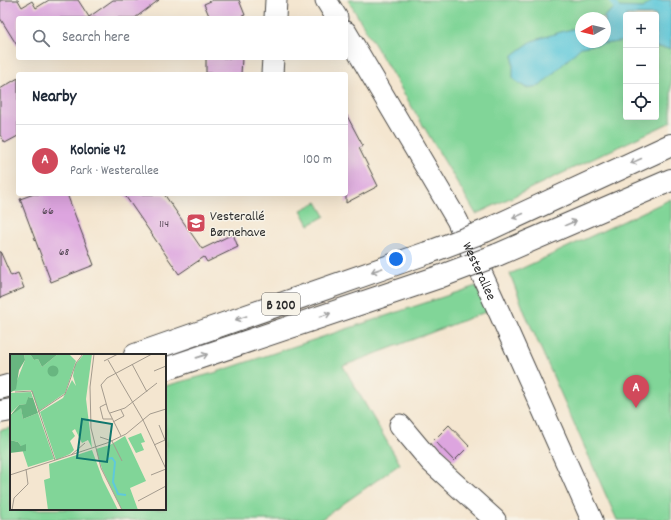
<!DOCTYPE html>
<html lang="en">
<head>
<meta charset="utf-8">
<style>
  :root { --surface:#fff; --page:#f6f6f7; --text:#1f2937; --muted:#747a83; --line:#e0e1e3; --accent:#d1495b }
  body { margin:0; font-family:Dekko,sans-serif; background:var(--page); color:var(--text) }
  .controls { position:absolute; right:12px; top:12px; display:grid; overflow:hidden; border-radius:4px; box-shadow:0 4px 16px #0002 }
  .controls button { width:36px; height:36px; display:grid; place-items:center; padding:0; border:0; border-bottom:1px solid var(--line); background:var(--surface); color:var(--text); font:20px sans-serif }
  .compass { position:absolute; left:575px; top:12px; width:36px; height:36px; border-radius:50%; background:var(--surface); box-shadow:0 4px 16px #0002; rotate:262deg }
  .you { position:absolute; left:396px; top:259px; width:14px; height:14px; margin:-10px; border:3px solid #fff; border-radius:50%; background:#1a73e8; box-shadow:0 0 0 6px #1a73e833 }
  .badge { display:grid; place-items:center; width:26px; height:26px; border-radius:50%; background:var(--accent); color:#fff; font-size:13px; font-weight:700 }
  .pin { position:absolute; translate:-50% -33px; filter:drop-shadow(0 1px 2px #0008) }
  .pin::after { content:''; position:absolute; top:21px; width:14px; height:12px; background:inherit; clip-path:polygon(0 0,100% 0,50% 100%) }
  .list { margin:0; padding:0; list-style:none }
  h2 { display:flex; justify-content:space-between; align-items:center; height:52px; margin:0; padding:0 16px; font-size:17px }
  h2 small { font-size:13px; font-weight:400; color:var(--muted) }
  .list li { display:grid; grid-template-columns:26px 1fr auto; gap:12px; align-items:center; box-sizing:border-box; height:72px; padding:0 16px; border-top:1px solid var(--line) }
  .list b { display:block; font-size:15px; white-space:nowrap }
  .list p { margin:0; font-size:13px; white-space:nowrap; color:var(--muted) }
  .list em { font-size:13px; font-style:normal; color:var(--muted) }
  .icon { flex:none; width:22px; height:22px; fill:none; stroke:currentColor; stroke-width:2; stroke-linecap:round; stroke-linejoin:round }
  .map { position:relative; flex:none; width:671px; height:520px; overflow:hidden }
  .search { position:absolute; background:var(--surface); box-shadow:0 4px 16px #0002; left:16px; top:16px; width:332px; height:44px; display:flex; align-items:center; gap:10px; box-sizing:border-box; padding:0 14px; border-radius:4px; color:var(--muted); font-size:15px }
  .panel { position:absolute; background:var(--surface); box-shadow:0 4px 16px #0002; left:16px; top:72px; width:332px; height:124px; border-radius:4px }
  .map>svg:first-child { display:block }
</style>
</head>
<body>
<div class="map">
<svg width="671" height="520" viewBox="0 0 671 520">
  <rect width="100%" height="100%" fill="#f7f3e8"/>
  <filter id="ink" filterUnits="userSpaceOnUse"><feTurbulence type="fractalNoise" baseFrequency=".025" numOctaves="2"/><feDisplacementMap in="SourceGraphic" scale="8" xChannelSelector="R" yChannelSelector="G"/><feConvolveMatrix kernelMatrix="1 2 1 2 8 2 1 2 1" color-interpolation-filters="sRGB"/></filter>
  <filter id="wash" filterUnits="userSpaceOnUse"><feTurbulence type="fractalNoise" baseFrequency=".012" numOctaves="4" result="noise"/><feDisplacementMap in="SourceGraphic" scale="16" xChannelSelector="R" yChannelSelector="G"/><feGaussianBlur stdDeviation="0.9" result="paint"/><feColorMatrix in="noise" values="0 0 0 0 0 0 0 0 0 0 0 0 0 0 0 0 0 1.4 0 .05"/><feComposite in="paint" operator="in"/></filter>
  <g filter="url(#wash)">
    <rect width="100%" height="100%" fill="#f4e6d0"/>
    <g fill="#81d598" stroke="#568062" fill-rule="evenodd">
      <path d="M348 0H671V122L476 214ZM626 15H656V117H626ZM581 18H605V42H581Z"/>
      <path d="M671 199V520H617L525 313 510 274Z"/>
      <path d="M317 202 325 216 309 225 301 210Z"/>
      <path d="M476 286 488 311 343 366 400 464 320 520H0V430L11 428V509H165V386L214 373Z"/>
    </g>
    <path fill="#5fc9da" stroke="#457a82" d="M654 0H671V49L656 47V15H626V41L581 47 540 86 526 88 513 79V55L532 41 564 31 581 27V42H605V18H602L616 7 643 8Z"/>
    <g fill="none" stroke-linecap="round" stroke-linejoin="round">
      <path stroke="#5fc9da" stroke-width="5.5" d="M612 0 616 7"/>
    </g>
    <g id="blocks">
      <g fill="#dda5df">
        <path d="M0 0H18L22 7 32 1 36 8 49 0H78L89 17 113 0H159L135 18H18V47L0 18Z"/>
        <path d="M213 0H239L245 15 237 18H210L204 4Z"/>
        <path d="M206 58H242L241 74 206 73Z"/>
        <path d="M18 78V136L5 143 0 135V89Z"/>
        <path d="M346 114 363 146 359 148 378 186 346 203Z"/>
        <path d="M34 194H67L94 265 51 282 20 199Z"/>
        <path d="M124 194H164L202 249 233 234 238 247 207 262 204 257 179 274Z"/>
        <path d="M0 251 11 276 18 273 24 288 0 298Z"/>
        <path d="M449 425 469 446 454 461 434 440Z"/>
      </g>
    </g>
  </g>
  <g filter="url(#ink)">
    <use href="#blocks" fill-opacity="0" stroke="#494744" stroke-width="1"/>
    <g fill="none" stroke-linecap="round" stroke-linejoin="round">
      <defs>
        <g id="minor">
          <path d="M326 0 337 18"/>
          <path d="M275 18 276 0"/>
          <path id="s1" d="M346 32 457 220 500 314 592 520"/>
          <path d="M272 74 273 58"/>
          <path d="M400 425 431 462 495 520"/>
        </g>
        <g id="highway">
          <path d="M485 231 671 145"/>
          <path d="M497 255 671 180"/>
          <path d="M135 355 427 253"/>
          <path d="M165 369 439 277"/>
          <path d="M0 388 11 385"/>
          <path d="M0 412 11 410"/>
        </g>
      </defs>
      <use href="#minor" stroke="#494744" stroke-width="23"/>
      <use href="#highway" stroke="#494744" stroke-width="24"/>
      <use href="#minor" stroke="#fff" stroke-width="21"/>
      <use href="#highway" stroke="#fff" stroke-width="22"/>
      <defs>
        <g id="highway-bridge">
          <path d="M427 253 485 231"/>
          <path d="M439 277 497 255"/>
        </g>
      </defs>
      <use href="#highway-bridge" stroke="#494744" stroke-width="24" stroke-linecap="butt"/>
      <use href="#highway-bridge" stroke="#fff" stroke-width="22"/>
    </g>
    <defs><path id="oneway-shaft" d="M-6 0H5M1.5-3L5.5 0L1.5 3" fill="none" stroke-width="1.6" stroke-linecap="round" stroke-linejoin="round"/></defs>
    <g stroke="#a0a0a0">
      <use href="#oneway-shaft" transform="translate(636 161) rotate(155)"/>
      <use href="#oneway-shaft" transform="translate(518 216) rotate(155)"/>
      <use href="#oneway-shaft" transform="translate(571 223) rotate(-23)"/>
      <use href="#oneway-shaft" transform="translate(377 270) rotate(161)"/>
      <use href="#oneway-shaft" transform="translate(325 315) rotate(-18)"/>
      <use href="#oneway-shaft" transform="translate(241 318) rotate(161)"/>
      <use href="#oneway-shaft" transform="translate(202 356) rotate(-18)"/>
    </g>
  </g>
  <defs>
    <symbol id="school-square" viewBox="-11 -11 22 22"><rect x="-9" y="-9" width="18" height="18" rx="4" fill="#d1495b" stroke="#f7f3e8"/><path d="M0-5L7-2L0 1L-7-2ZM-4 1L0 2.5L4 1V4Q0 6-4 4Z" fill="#fff"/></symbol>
  </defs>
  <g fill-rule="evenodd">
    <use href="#school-square" x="185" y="212" width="22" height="22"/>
  </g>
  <g text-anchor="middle" stroke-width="3" stroke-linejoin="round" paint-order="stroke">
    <g font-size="12" fill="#584a58">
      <text x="48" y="214">66</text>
      <text x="164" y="227">114</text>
      <text x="64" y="255">68</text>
    </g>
    <rect fill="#f7f3e8" stroke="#686764" stroke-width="1" x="262" y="293" width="38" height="22" rx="3"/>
    <g font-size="13" font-weight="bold" fill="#2b2b2b">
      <text x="281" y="309">B 200</text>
    </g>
    <g font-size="14" fill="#2b2b2b" stroke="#f7f3e8" text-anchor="start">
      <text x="210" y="220">Vesterallé<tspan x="210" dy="16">Børnehave</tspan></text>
    </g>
    <g font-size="14" fill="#2b2b2b" stroke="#f7f3e8">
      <text dy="5" stroke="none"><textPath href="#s1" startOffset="274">Westerallee</textPath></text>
    </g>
  </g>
  <g transform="translate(10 354)">
    <rect width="156" height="156" fill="#f4e6d0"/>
    <path d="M14 0H20L24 6 28 5 32 13 48 0H59L66 7 55 39 29 57 21 36 3 37 15 6ZM74 0H82L76 45 82 94 78 86 72 89 65 75 62 77 65 82 60 87 64 96 60 100 46 106 30 58 53 44 62 26 66 32 63 22 65 11ZM21 38 23 44 18 43 17 50 9 51 0 60V39ZM11 53 13 65 28 59 44 105 18 113 11 92 8 88 0 86V62ZM131 79 135 88 131 89 134 96 126 99 118 84ZM115 82 136 127 120 134 128 156H112L92 115 86 95 100 91ZM82 96 93 126 108 156H38L34 126 40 124 39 110Z" fill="#81d598"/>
    <path d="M0 0H14L15 6 9 16 6 35 0 39ZM20 0H48L32 13 28 5 24 6ZM37.5 17a5.5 5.5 0 1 1 11 0a5.5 5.5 0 1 1-11 0ZM18 43 23 44 28 59 13 65 11 54 0 62 9 51 16 50ZM0 81V86L8 88 11 92 16 90V97L0 99Z" fill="#68b680"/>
    <path fill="none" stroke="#5fc9da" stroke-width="2" d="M97 105 102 104 105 108 103 128 108 140 116 141"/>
    <path fill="none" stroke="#a49b8e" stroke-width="1" d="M84 0 80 33 81 74 91 114 112 156M98 6 133 66 156 115M94 7 108 0M122 10 137 38M144 17 156 12M5 38 22 37 45 106M96 50 90 53 93 65H102M28 58 55 40 66 9 73 0M100 59 115 54 147 29M103 68 114 62 111 56M111 82 98 56 91 31 97 24 142 0M90 83 102 87 112 107M144 91 155 86 149 71M61 101 75 89M0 121 97 89 116 80 140 60 156 55M141 121 156 115M128 147 156 132M2 156 4 144 18 130 16 115"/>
    <path fill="#0f766e" fill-opacity="0.15" stroke="#0f766e" stroke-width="2" d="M72 65 102 70 97 108 67 104Z"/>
    <rect width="156" height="156" fill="none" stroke="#2b2b2b" stroke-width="2"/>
  </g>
</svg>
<div class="controls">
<button>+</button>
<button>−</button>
<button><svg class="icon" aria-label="locate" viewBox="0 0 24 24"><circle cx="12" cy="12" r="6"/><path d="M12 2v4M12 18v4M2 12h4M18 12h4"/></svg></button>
</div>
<svg class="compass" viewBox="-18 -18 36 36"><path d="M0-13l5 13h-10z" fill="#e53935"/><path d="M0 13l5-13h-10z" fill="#747a83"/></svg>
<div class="you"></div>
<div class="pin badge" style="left:636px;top:408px">A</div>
<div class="search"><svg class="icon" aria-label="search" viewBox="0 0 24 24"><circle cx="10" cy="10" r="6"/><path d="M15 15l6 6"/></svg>Search here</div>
<section class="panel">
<h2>Nearby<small></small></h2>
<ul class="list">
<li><span class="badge">A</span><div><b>Kolonie 42</b><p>Park · Westerallee</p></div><em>100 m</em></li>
</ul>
</section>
</div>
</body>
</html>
